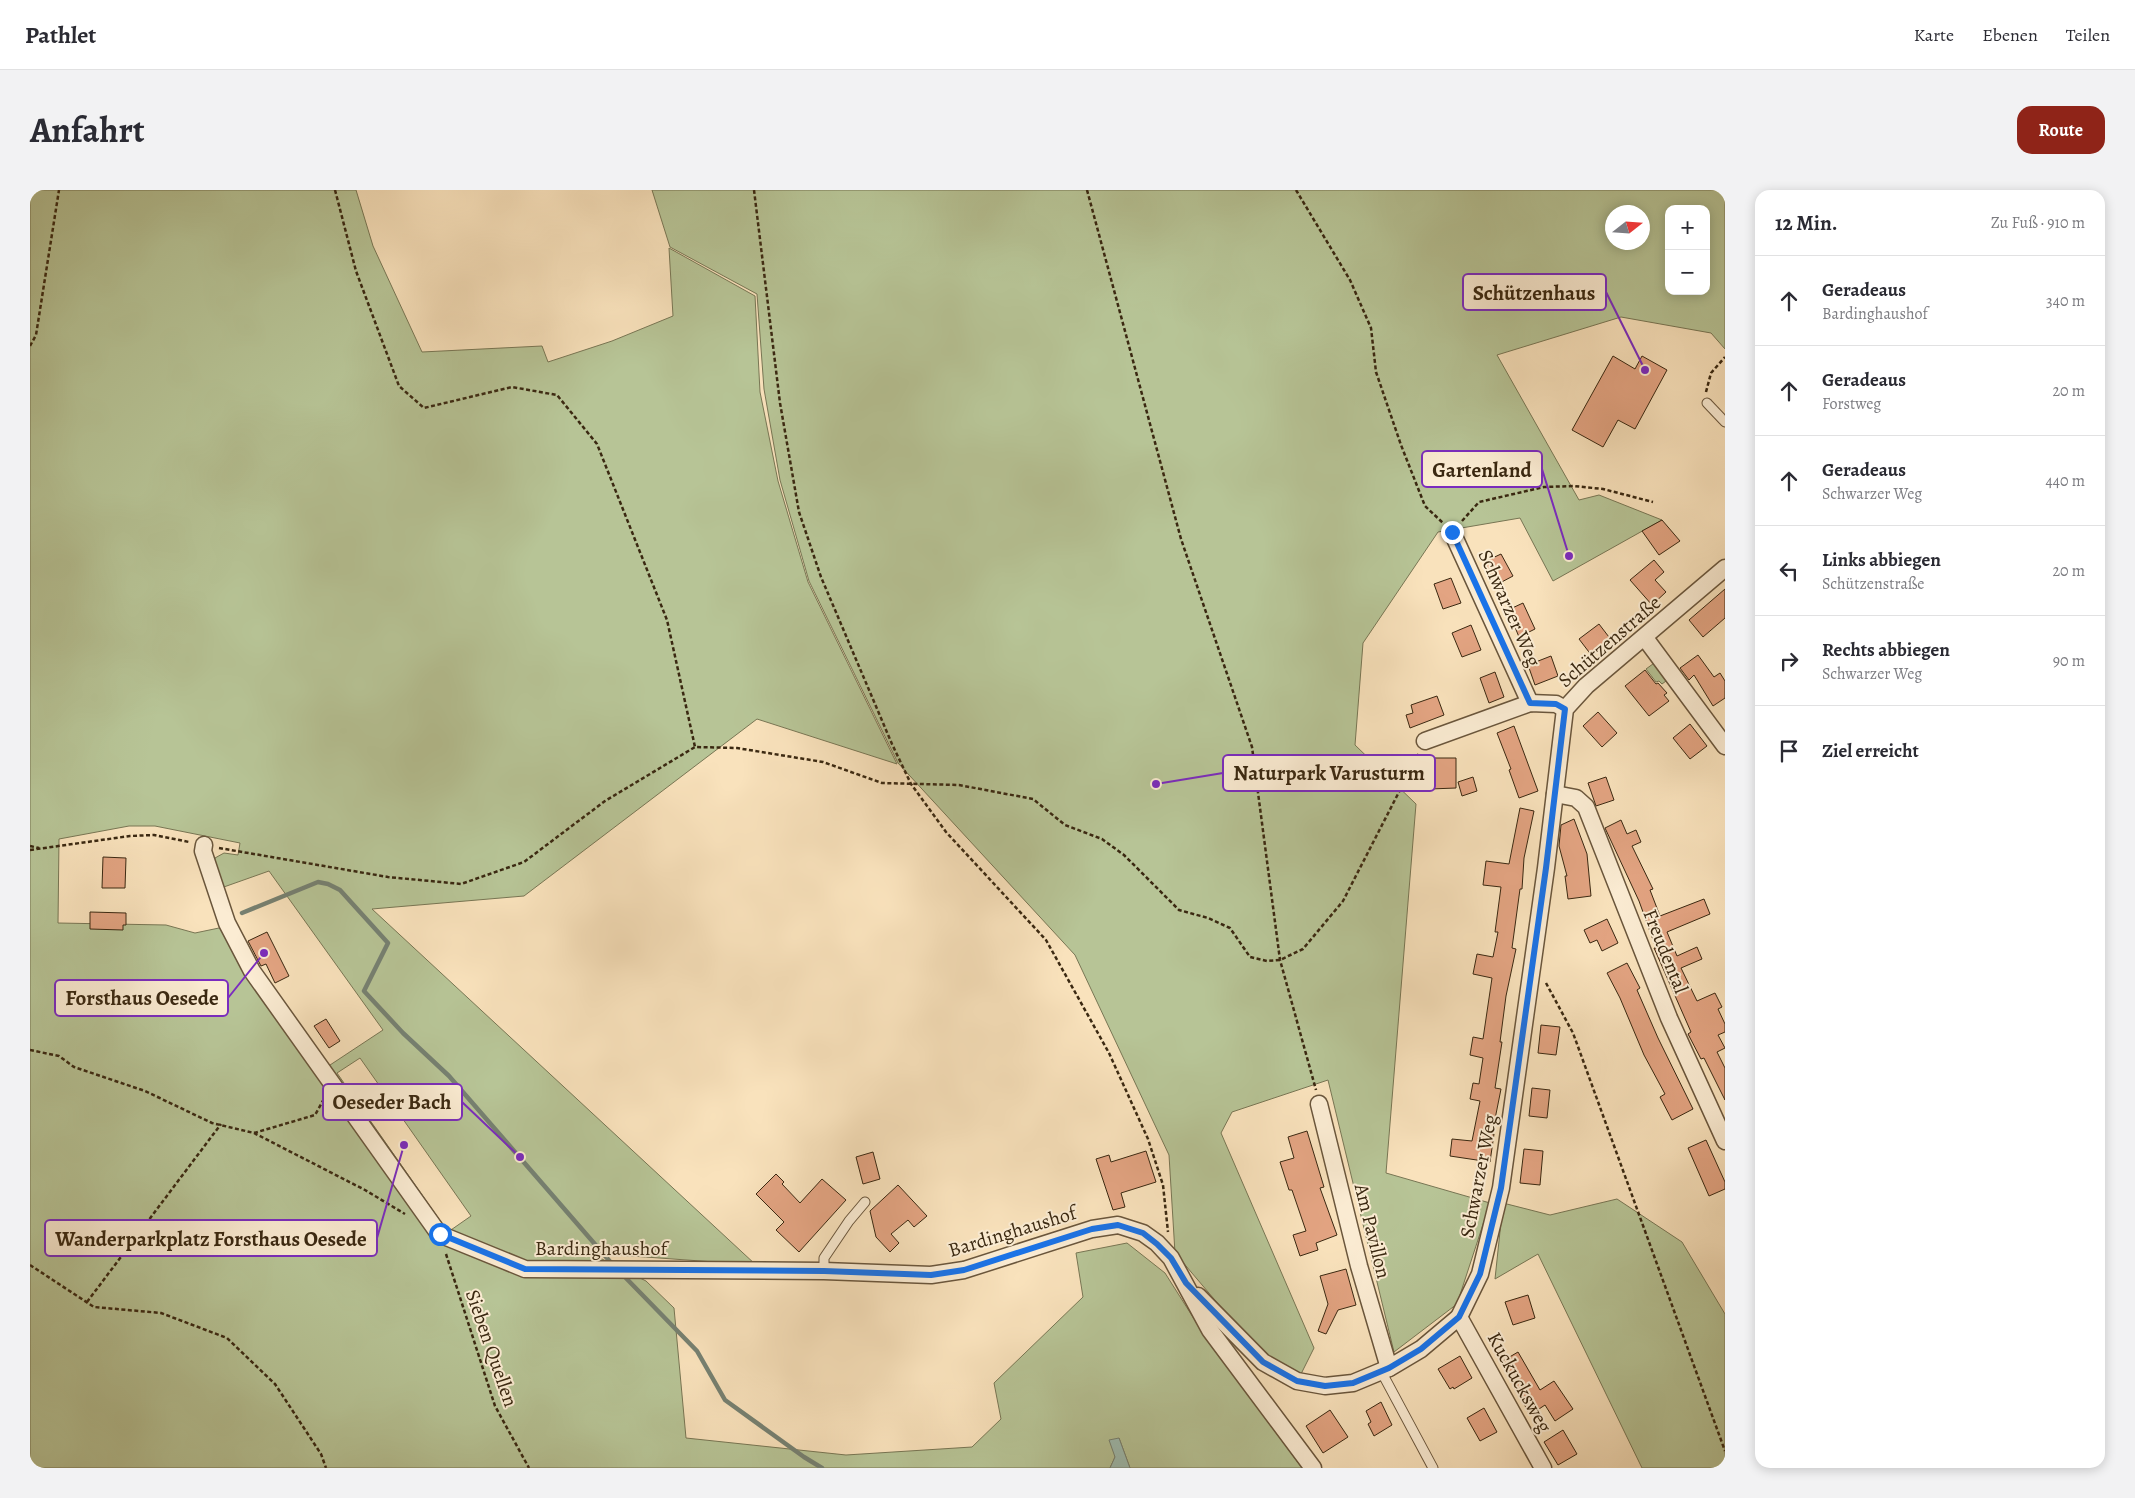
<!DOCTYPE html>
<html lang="de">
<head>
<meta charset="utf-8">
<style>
  :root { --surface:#fff; --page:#f2f2f3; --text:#2b2b33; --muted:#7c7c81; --line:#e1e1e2; --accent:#8f2418 }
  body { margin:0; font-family:Alegreya,serif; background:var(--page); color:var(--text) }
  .controls { position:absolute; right:15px; top:15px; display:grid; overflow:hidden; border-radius:10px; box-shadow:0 2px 12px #0003 }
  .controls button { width:45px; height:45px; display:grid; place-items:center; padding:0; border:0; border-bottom:1px solid var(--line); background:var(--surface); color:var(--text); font:25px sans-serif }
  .compass { position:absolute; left:1575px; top:15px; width:45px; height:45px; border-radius:50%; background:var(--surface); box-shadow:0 2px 12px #0003; rotate:73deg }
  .stop { position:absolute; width:15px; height:15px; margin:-11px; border:4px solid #1a73e8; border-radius:50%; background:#fff }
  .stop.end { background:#1a73e8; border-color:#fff; box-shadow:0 1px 5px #0008 }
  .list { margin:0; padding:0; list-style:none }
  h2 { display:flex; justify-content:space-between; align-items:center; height:65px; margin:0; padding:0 20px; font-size:21px }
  h2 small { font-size:16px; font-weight:400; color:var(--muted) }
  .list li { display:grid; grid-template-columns:32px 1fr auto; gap:15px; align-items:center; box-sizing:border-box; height:90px; padding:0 20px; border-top:1px solid var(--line) }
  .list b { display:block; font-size:19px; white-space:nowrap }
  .list p { margin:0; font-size:16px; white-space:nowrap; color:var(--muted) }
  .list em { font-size:16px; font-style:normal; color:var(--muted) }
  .icon { flex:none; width:28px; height:28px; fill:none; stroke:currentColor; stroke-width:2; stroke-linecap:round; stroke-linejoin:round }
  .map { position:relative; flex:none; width:1695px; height:1278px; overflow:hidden; border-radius:15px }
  header { display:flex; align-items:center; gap:30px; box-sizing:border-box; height:70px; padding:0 25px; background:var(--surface); border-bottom:1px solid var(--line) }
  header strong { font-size:24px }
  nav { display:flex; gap:28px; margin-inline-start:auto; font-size:18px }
  .intro { display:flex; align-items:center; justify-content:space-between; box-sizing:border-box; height:120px; padding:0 30px }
  h1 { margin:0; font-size:35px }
  .button { padding:12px 22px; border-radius:15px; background:var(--accent); color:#fff; font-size:18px; font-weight:700 }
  main { display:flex; gap:30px; padding:0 30px }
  aside { flex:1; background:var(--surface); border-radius:15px; box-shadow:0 2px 12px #0003 }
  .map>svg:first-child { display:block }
</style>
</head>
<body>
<header>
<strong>Pathlet</strong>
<nav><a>Karte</a><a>Ebenen</a><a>Teilen</a></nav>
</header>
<div class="intro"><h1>Anfahrt</h1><a class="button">Route</a></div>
<main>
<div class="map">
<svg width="1695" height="1278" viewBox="0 0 1695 1278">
  <rect width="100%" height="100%" fill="#f9e2bc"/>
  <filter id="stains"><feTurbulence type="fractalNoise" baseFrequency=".004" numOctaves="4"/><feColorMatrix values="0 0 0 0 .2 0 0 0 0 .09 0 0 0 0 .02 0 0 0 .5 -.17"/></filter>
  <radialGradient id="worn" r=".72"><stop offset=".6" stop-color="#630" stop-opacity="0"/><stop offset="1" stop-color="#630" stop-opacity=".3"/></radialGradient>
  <g fill="#b7c496" stroke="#787654" fill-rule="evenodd">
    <path d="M0 0H326L343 56 392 162 512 156 518 172 582 151 643 126 639 58 725 106 730 202 748 291 778 392 867 574 727 529 494 706 342 719 726 1075 560 1063 616 1091 644 1118 656 1248 816 1265 942 1257 971 1229 964 1193 1053 1107 1046 1063 1097 1053 1135 1083 1173 1143 1272 1278H1100L1089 1248 1085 1267 1080 1278H0ZM99 636H125L210 653 208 665 194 663 185 668 184 673 191 698 239 681 353 840 297 877 195 742 189 738 165 743 136 735 28 733 29 649ZM330 868 441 1026 418 1042 307 883Z"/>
    <path d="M622 0H1695V159L1681 143 1591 127 1467 165 1549 310 1569 305 1632 330 1523 391 1490 328 1408 342 1333 453 1325 555 1386 614 1356 983 1460 1013 1427 1114 1364 1162 1298 890 1202 922 1191 943 1284 1158 1270 1186 1234 1168 1145 1063 1139 965 1045 765 868 573 779 391 750 290 734 199 727 104 640 57ZM1639 19H1676V101H1639ZM1582 22H1612V52H1582Z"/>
    <path d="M1627 471 1640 488 1632 494 1629 491 1626 492 1616 479Z"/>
    <path d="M1587 1009 1652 1052 1695 1124V1278H1612L1508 1064 1465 1089 1473 1013 1520 1025Z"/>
  </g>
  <path fill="#9ebdb2" stroke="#768172" d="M1089 1248 1100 1278H1080L1085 1267 1079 1250Z"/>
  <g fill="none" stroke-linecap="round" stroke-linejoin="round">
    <g stroke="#768172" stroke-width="4.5">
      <path d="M212 723 288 692 298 694 310 700 358 753 334 801 373 843 419 886 583 1075"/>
      <path d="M592 1084 667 1161 695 1210 774 1267 792 1278"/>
    </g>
  </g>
  <g fill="#e3a482" stroke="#3a2811">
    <path d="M1583 166 1605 179 1612 166 1637 180 1605 239 1588 230 1573 257 1542 240Z"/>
    <path d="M1632 330 1650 351 1629 365 1612 341Z"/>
    <path d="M1471 364 1483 386 1466 395 1454 372Z"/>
    <path d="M1624 370 1634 382 1625 390 1636 402 1622 415 1600 390Z"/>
    <path d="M1421 388 1431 413 1413 419 1404 394Z"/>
    <path d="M1695 399V428L1673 447 1659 430Z"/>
    <path d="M1493 413 1505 439 1489 447 1478 420Z"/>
    <path d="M1569 434 1582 451 1562 466 1549 449Z"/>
    <path d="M1441 435 1451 460 1432 467 1422 443Z"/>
    <path d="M1668 465 1684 487 1690 483 1695 491V508L1683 516 1664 485 1659 490 1650 478Z"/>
    <path d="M1521 466 1528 486 1505 495 1498 475Z"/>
    <path d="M1615 480 1626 494 1628 493 1637 503 1634 505 1639 511 1619 526 1595 496Z"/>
    <path d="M1465 482 1474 507 1459 513 1450 488Z"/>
    <path d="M1407 506 1414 525 1380 538 1376 525 1383 523 1381 515Z"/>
    <path d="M1568 522 1587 543 1572 557 1553 536Z"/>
    <path d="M1660 534 1677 556 1660 569 1643 548Z"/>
    <path d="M1484 536 1508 601 1489 608 1479 580 1481 579 1467 543Z"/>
    <path d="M1399 568H1426V598L1400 599Z"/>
    <path d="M1443 587 1447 601 1432 606 1428 592Z"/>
    <path d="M1576 587 1584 610 1566 616 1558 593Z"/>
    <path d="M1490 618 1504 621 1494 668 1492 699H1490L1482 758 1486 759 1476 806 1470 852H1472L1465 898 1471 899 1462 944H1464L1460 972 1420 966 1422 949 1442 951 1450 911 1440 909 1443 893 1449 894 1453 868 1440 865 1443 847 1453 849 1462 788 1443 784 1447 764 1463 767 1468 742H1465L1471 697 1453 695 1456 671 1479 674Z"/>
    <path d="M1544 629 1557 664 1561 706 1538 709 1535 686H1537L1529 656 1531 635Z"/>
    <path d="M1591 630 1597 644 1606 640 1611 652 1602 656 1623 699 1620 700 1630 726 1674 709 1680 724 1637 742 1647 766 1667 757 1672 769 1651 778 1667 811 1685 803 1692 817 1688 819 1695 834V842L1688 845 1695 858 1687 862 1695 878V910L1674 868 1671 869 1658 844 1661 842 1624 758H1626L1609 711 1575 638Z"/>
    <path d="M73 667 96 668 95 698H72Z"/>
    <path d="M60 722 96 723V735H93V740L60 739Z"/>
    <path d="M1577 729 1588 753 1572 761 1567 750 1560 753 1554 740Z"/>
    <path d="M237 742 259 786 245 793 236 774 231 776 218 751Z"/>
    <path d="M1597 773 1610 798 1607 800 1628 848 1663 919 1642 930 1630 907 1635 904 1614 865 1590 808 1577 783Z"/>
    <path d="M296 829 310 851 299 858 284 836Z"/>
    <path d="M1511 835 1530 837 1526 865 1508 863Z"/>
    <path d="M1502 898 1520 900 1517 928 1499 926Z"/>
    <path d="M1277 941 1294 997 1290 998 1307 1045 1286 1053 1288 1060 1270 1066 1263 1045 1276 1041 1262 1000H1259L1250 972 1264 968 1258 947Z"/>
    <path d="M1676 950 1695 992V999L1679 1006 1658 958Z"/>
    <path d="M1494 959 1513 961 1510 995 1490 993Z"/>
    <path d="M1116 961 1126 992 1091 1003 1095 1017 1083 1020 1066 969 1079 965 1081 972Z"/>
    <path d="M843 962 850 989 833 994 826 967Z"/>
    <path d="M746 984 754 992 752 994 770 1013 792 989 816 1010 769 1062 746 1040 754 1032 726 1004Z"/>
    <path d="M868 995 897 1026 884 1037 878 1030 861 1044 869 1053 860 1062 846 1047 840 1021Z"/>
    <path d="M1316 1079 1326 1115 1308 1120 1296 1144 1288 1141 1298 1114 1290 1086Z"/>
    <path d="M1498 1105 1505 1128 1483 1135 1475 1112Z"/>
    <path d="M1488 1162 1510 1200 1524 1191 1543 1219 1525 1231 1515 1215 1500 1225 1471 1172Z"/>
    <path d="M1430 1166 1442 1188 1424 1199 1423 1197 1420 1199 1408 1179Z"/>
    <path d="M1351 1212 1362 1235 1344 1246 1338 1234 1341 1232 1336 1221Z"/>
    <path d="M1454 1218 1467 1242 1450 1251 1437 1228Z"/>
    <path d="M1300 1220 1318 1247 1293 1263 1276 1236Z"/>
    <path d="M1533 1240 1547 1264 1528 1275 1514 1252Z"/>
  </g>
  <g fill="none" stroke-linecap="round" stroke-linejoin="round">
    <defs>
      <g id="lane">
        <path d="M1677 213 1695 232"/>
        <path d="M794 1081V1068L819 1031 835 1012"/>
        <path d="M1351 1181 1403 1278"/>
      </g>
      <g id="street">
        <path d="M1422 342 1500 513"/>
        <path d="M1615 448 1695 556"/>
        <path d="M1395 551 1500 513 1526 514 1535 519"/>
        <path d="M1525 604 1546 608 1556 617 1639 828 1695 951"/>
        <path d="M174 655 173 661 197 733 222 781 409 1044 495 1079 794 1081 901 1085 934 1080 1062 1039 1088 1035 1113 1043 1127 1053 1141 1068 1180 1140 1283 1278"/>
        <path d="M1289 914 1329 1076 1359 1178"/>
        <path d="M1168 1106 1233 1172 1267 1191 1295 1196 1323 1193 1359 1178 1391 1159 1429 1127 1450 1084 1471 998 1516 678 1535 519 1556 496 1695 378"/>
        <path d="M1429 1127 1513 1278"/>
      </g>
    </defs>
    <use href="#lane" stroke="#6a563c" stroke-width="11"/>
    <use href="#street" stroke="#6a563c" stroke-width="19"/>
    <g stroke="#3a2811" stroke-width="2.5" stroke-dasharray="4 2.5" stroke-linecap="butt">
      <path d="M305 0 326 81 369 196 394 218 482 197 527 205 567 254 637 430 665 557"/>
      <path d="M724 0 750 213 769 322 791 387 862 554 881 594 916 642 1016 750 1079 863 1118 949 1133 995 1138 1042"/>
      <path d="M1057 0 1151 349 1222 557 1250 770 1286 900"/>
      <path d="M1266 0 1320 90 1341 138 1346 182 1371 255 1395 316 1413 333"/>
      <path d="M0 156 6 145 29 0"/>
      <path d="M1676 202 1681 183 1695 167"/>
      <path d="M1432 331 1449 312 1514 297 1544 296 1573 299 1623 312"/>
      <path d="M0 656 9 658"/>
      <path d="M189 658 358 687 431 694 494 672 575 611 665 557 707 558 793 572 852 593 929 595 1003 609 1035 635 1072 649 1094 665 1149 720 1178 728 1200 738 1220 767 1237 771 1250 770 1273 759 1313 711 1389 563"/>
      <path d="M0 660 100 646 124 645 159 652"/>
      <path d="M1516 793 1543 843 1695 1261"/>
      <path d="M0 860 29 866 44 877 115 901 182 933 224 943 335 1000 375 1024"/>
      <path d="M224 943 285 925 295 907"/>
      <path d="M416 1064 465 1216 499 1278"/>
      <path d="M0 1075 64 1117 131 1123 197 1148 245 1194 291 1264 296 1278"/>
      <path d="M57 1112 191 934"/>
    </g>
    <use href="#lane" stroke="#fbecd3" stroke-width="9"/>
    <use href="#street" stroke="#fbecd3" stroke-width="16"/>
  </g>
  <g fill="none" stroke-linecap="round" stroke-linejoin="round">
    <path stroke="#1a73e8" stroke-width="6" d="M410 1044 495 1079 794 1081 901 1085 934 1080 1062 1039 1088 1035 1113 1043 1127 1054 1141 1068 1156 1093 1233 1172 1267 1191 1295 1196 1323 1193 1359 1178 1391 1159 1429 1127 1450 1084 1471 998 1516 678 1535 519 1526 514 1500 513 1422 342"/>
  </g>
  <g text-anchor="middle" stroke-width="4" stroke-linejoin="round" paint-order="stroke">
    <g font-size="20" fill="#3a2811" stroke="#fbecd3">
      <text transform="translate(1480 418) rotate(66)" y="7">Schwarzer Weg</text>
      <text transform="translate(1579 451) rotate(-41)" y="7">Schützenstraße</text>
      <text transform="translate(1636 761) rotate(68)" y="7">Freudental</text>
      <text transform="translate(1448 986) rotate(-79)" y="7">Schwarzer Weg</text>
      <text transform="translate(982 1041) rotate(-17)" y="7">Bardinghaushof</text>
      <text transform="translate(1343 1041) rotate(76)" y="7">Am Pavillon</text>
      <text x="571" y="1065">Bardinghaushof</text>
      <text transform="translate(462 1158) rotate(71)" y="7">Sieben Quellen</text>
      <text transform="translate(1490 1192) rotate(61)" y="7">Kuckucksweg</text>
    </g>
  </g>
  <path fill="none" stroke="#7b2cbf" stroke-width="2" d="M1615 180L1576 102M1539 366L1512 279M1126 594L1193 583M234 763L198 808M490 967L432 912M374 955L347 1048"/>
  <g fill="#7b2cbf" stroke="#fbecd3" stroke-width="2">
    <circle cx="1615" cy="180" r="5"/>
    <circle cx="1539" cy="366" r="5"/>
    <circle cx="1126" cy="594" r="5"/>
    <circle cx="234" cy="763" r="5"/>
    <circle cx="490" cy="967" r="5"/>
    <circle cx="374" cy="955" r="5"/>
  </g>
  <g fill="#fbecd3" stroke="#7b2cbf" stroke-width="2">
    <rect x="1433" y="84" width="143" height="36" rx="5"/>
    <rect x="1392" y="261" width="120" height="36" rx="5"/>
    <rect x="1193" y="565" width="212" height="36" rx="5"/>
    <rect x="25" y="790" width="173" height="36" rx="5"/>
    <rect x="293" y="894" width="139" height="36" rx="5"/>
    <rect x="15" y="1030" width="332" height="36" rx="5"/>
  </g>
  <g font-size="21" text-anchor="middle" font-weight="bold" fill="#3a2811">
    <text x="1504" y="110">Schützenhaus</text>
    <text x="1452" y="287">Gartenland</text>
    <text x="1299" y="590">Naturpark Varusturm</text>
    <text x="112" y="815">Forsthaus Oesede</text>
    <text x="362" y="919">Oeseder Bach</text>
    <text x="181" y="1056">Wanderparkplatz Forsthaus Oesede</text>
  </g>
  <rect width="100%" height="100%" filter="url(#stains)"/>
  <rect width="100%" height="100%" fill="url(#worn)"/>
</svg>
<div class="controls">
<button>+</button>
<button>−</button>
</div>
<svg class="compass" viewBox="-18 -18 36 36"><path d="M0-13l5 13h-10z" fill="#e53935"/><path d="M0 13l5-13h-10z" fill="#7c7c81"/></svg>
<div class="stop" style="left:410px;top:1044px"></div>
<div class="stop end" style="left:1422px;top:342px"></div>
</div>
<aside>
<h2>12 Min.<small>Zu Fuß · 910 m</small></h2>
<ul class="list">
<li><svg class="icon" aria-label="ahead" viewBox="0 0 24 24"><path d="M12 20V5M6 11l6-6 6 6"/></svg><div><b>Geradeaus</b><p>Bardinghaushof</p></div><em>340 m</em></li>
<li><svg class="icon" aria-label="ahead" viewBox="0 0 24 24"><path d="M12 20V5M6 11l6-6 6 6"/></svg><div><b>Geradeaus</b><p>Forstweg</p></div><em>20 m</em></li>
<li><svg class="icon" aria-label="ahead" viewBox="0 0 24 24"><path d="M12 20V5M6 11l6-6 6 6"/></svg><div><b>Geradeaus</b><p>Schwarzer Weg</p></div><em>440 m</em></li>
<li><svg class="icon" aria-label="left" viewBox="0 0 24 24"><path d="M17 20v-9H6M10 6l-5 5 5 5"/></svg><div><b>Links abbiegen</b><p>Schützenstraße</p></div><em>20 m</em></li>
<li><svg class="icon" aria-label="right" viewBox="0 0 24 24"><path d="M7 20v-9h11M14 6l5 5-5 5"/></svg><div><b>Rechts abbiegen</b><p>Schwarzer Weg</p></div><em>90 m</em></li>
<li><svg class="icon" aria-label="arrive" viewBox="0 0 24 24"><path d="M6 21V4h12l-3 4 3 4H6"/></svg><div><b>Ziel erreicht</b></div></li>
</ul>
</aside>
</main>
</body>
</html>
